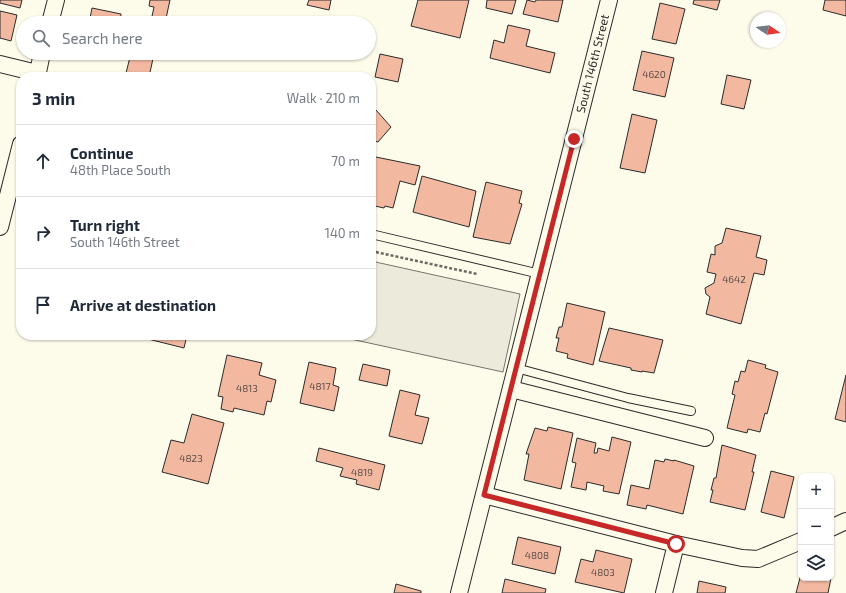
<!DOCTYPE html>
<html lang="en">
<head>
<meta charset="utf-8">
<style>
  :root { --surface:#fff; --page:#f6f6f7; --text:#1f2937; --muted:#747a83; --line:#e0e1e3 }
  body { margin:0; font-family:"Exo 2",sans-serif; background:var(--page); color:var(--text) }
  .controls { position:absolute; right:12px; bottom:12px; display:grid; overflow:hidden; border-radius:8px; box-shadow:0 1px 3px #0004 }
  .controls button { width:36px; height:36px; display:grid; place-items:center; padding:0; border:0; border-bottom:1px solid var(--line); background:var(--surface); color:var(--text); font:20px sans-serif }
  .compass { position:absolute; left:750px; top:12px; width:36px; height:36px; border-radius:50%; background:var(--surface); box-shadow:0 1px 3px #0004; rotate:103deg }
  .stop { position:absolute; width:12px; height:12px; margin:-9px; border:3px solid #c62828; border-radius:50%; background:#fff }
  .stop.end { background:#c62828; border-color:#fff; box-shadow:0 1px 4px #0008 }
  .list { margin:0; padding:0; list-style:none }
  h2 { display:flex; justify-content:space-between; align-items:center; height:52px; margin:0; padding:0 16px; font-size:17px }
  h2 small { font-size:13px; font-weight:400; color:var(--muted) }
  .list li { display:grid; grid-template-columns:26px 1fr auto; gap:12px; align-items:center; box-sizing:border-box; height:72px; padding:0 16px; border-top:1px solid var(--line) }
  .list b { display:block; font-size:15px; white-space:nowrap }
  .list p { margin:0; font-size:13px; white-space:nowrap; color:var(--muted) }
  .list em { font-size:13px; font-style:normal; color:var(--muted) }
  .icon { flex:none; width:22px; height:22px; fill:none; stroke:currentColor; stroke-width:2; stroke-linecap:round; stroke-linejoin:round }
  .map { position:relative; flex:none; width:846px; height:593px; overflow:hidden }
  .search { position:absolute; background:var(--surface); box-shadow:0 1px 3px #0004; left:16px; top:16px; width:360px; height:44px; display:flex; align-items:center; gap:10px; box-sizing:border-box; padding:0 14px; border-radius:22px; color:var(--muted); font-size:15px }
  .panel { position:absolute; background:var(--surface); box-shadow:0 1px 3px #0004; left:16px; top:72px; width:360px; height:268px; border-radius:16px }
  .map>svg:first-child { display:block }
</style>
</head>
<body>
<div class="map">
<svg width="846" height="593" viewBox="0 0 846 593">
  <rect width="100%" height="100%" fill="#fdfbea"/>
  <path fill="#ecebdb" stroke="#74746e" d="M371 261 520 294 503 372 332 335H371Z"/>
  <g fill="#f2b8a0" stroke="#2b2b2b">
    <path d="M0 0H22L20 8 0 3Z"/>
    <path d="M150 0H170L165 23 151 21 154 7 149 6Z"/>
    <path d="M309 0H331L329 10 307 5Z"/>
    <path d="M418 0H469L460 38 411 26Z"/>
    <path d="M487 0H516L512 14 486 8Z"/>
    <path d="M527 0 535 2 536 0H563L558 22 523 14Z"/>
    <path d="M694 0H720L717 10 693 4Z"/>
    <path d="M825 0H846V16L823 10Z"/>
    <path d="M660 3 685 9 676 44 652 39Z"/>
    <path d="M92 8 121 14 120 23H89Z"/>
    <path d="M0 11 17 15 11 41 0 38Z"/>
    <path d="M508 25 530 30 526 46 555 53 550 73 490 58 494 40 504 43Z"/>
    <path d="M642 51 674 58 665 97 633 90Z"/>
    <path d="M131 53 154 54 149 77H125Z"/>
    <path d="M380 54 403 59 398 82 375 77Z"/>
    <path d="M727 75 751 80 744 109 721 104Z"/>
    <path d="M376 110 391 127 378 142 371 140V114Z"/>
    <path d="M632 114 657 120 645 173 620 168Z"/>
    <path d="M371 156 420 166 415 185 400 181 393 208 385 206 384 208 375 206 374 208 371 207Z"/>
    <path d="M422 176 476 191 469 227 413 212Z"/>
    <path d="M486 182 522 191 519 203 522 204 510 244 473 237Z"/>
    <path d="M726 228 761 236 756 257 767 260 764 275 754 273 741 324 706 314 710 297 706 294 705 288 714 283 716 274 707 272 711 254 715 255V246L722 243Z"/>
    <path d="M567 303 605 312 593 365 567 358 568 354 556 351 559 338H556L559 327H562Z"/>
    <path d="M609 328 663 340 654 373 642 371V372L631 370V368L599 361Z"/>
    <path d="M132 335H187L184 348Z"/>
    <path d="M227 355 262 363 259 375 276 380 271 402 267 401 264 415 234 408 233 412 221 409 223 397 218 396Z"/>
    <path d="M748 360 766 365 765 368 778 372 767 414 765 413 760 432 748 429 747 433 727 428 735 395 732 394 735 381 738 382 741 371 745 372Z"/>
    <path d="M309 362 336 368 333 385 339 387 334 411 300 403Z"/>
    <path d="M363 364 390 370 387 386 359 380Z"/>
    <path d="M846 375V422L835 419Z"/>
    <path d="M400 390 420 395 415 415 429 418 422 444 389 436Z"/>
    <path d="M192 414 224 423 208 484 162 472 171 440 184 443Z"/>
    <path d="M548 427 573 433 561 489 524 480 529 454H526L535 428 547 431Z"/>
    <path d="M612 437 631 442 619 494 603 491 604 486 587 482 586 490 571 487 576 463 572 462 577 438 596 443 594 453H597L598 448 609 451Z"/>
    <path d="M722 445 756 455 752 472H754L745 510 710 502 713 490H711L714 478H716Z"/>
    <path d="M319 448 385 465 379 490 356 484 357 480 340 476 343 468 316 461Z"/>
    <path d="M665 459 674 461V460L694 466 683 514 647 505 646 509 627 505 631 485 649 489 655 460 664 462Z"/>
    <path d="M771 471 794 477 784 518 761 512Z"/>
    <path d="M518 537 561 547 555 574 512 564Z"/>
    <path d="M596 550 632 559 624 593 575 582 581 559 593 562Z"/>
    <path d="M801 574V578H831L828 593H796Z"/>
    <path d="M505 579 546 589 545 593H502Z"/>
    <path d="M699 581 726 587 725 593H697Z"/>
    <path d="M396 584 421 591V593H394Z"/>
  </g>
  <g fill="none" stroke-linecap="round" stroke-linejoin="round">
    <defs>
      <g id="service">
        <path d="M371 234 540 274"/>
        <path d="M516 368 628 398 691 411"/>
      </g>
      <g id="minor">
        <path d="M50 23 56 0"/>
        <path d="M0 64 37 73"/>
        <path d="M37 77 42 53"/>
        <path d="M0 227 21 144"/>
        <path d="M511 389 705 438"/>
        <path d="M484 495 676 544 742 558 758 559 801 541"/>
        <path d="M831 528 846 521"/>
        <path id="s1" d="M459 593 609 0"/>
        <path d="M664 593 676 544"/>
      </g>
    </defs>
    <use href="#service" stroke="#2b2b2b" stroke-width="10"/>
    <use href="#minor" stroke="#2b2b2b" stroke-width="18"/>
    <path stroke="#6a6964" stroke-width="2.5" stroke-dasharray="3 2" stroke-linecap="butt" d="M371 251 477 274"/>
    <use href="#service" stroke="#fdfbea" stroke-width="8"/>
    <use href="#minor" stroke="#fdfbea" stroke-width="16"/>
  </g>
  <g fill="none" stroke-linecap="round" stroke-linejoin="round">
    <path stroke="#c62828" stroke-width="5" d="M574 139 484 495 676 544"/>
  </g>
  <g text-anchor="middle" stroke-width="3" stroke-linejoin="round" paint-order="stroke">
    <g font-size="10" fill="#5d4e48">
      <text x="654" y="78">4620</text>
      <text x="734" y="283">4642</text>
      <text x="320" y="390">4817</text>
      <text x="247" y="392">4813</text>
      <text x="191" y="462">4823</text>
      <text x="362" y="476">4819</text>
      <text x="537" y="559">4808</text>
      <text x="603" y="576">4803</text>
    </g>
    <g font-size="12" fill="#2b2b2b" stroke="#fdfbea">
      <text dy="4" stroke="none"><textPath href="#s1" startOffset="546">South 146th Street</textPath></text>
    </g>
  </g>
</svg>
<div class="controls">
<button>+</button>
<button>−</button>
<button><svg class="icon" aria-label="layers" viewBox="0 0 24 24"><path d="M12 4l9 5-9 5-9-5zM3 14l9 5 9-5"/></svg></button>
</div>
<svg class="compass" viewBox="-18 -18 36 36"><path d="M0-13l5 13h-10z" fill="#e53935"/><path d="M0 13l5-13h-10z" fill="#747a83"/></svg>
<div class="stop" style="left:676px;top:544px"></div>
<div class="stop end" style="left:574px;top:139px"></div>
<div class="search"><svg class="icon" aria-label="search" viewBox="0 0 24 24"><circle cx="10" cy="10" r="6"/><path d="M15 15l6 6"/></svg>Search here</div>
<section class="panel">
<h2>3 min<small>Walk · 210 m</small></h2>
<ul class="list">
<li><svg class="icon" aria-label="ahead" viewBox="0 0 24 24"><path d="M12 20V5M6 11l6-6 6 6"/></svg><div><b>Continue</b><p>48th Place South</p></div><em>70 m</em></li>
<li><svg class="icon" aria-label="right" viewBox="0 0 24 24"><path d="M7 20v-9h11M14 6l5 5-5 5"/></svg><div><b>Turn right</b><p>South 146th Street</p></div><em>140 m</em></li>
<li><svg class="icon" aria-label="arrive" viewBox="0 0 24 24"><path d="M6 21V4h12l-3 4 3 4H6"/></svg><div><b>Arrive at destination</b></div></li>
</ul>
</section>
</div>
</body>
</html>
